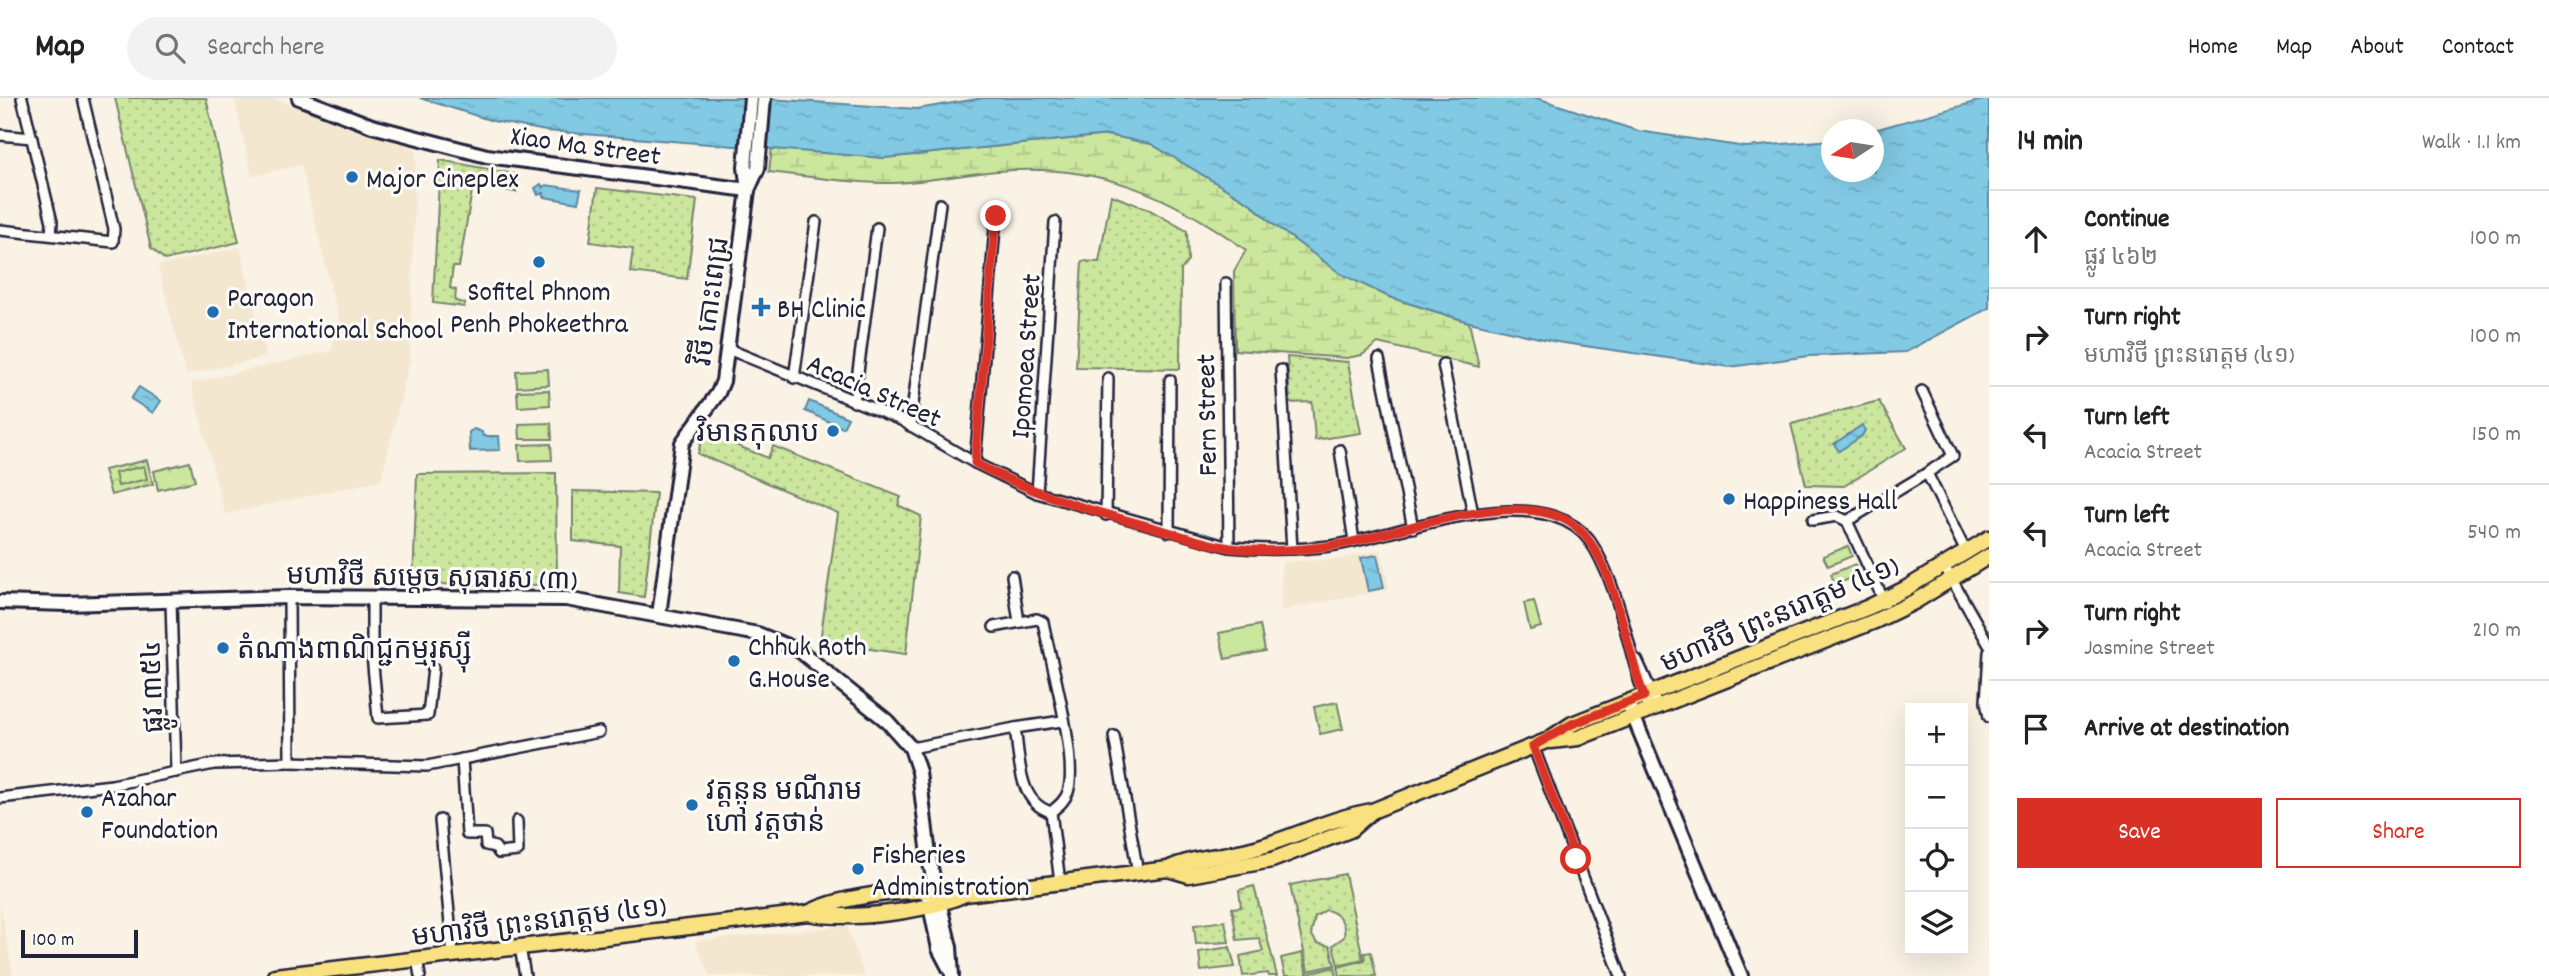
<!DOCTYPE html>
<html lang="en">
<head>
<meta charset="utf-8">
<style>
  :root { --surface:#fff; --page:#f2f2f2; --text:#222; --muted:#767676; --line:#e0e0e0; --accent:#d93025 }
  body { margin:0; font-family:Dekko,"Noto Sans Khmer",sans-serif; background:var(--page); color:var(--text) }
  .controls { position:absolute; right:21px; bottom:21px; display:grid; overflow:hidden; border-radius:0px; box-shadow:0 7px 28px #0002 }
  .controls button { width:63px; height:63px; display:grid; place-items:center; padding:0; border:0; border-bottom:2px solid var(--line); background:var(--surface); color:var(--text); font:35px sans-serif }
  .compass { position:absolute; left:1821px; top:21px; width:63px; height:63px; border-radius:50%; background:var(--surface); box-shadow:0 7px 28px #0002; rotate:258deg }
  .scale { position:absolute; left:21px; bottom:18px; width:117px; box-sizing:border-box; padding-left:7px; border:4px solid #22223b; border-top:0; font-size:19px; line-height:24px; white-space:nowrap; color:#22223b; -webkit-text-stroke:5px #fdfcf7; paint-order:stroke }
  .stop { position:absolute; width:21px; height:21px; margin:-16px; border:5px solid #d93025; border-radius:50%; background:#fff }
  .stop.end { background:#d93025; border-color:#fff; box-shadow:0 2px 7px #0008 }
  .list { margin:0; padding:0; list-style:none }
  h2 { display:flex; justify-content:space-between; align-items:center; height:91px; margin:0; padding:0 28px; font-size:30px }
  h2 small { font-size:23px; font-weight:400; color:var(--muted) }
  .list li { display:grid; grid-template-columns:46px 1fr auto; gap:21px; align-items:center; box-sizing:border-box; height:98px; padding:0 28px; border-top:2px solid var(--line) }
  .list b { display:block; font-size:26px; white-space:nowrap }
  .list p { margin:0; font-size:23px; white-space:nowrap; color:var(--muted) }
  .list em { font-size:23px; font-style:normal; color:var(--muted) }
  .actions { display:flex; gap:14px; padding:21px 28px }
  .actions a { flex:1; padding:16px 0; border:2px solid var(--accent); border-radius:0px; text-align:center; font-size:24px; color:var(--accent) }
  .actions .main { background:var(--accent); color:#fff }
  .icon { flex:none; width:38px; height:38px; fill:none; stroke:currentColor; stroke-width:2; stroke-linecap:round; stroke-linejoin:round }
  .map { position:relative; flex:none; width:1989px; height:878px; overflow:hidden }
  header { display:flex; align-items:center; gap:42px; box-sizing:border-box; height:98px; padding:0 35px; background:var(--surface); border-bottom:2px solid var(--line) }
  header strong { font-size:33px }
  nav { display:flex; gap:38px; margin-inline-start:auto; font-size:24px }
  .search { width:490px; height:63px; background:var(--page); display:flex; align-items:center; gap:18px; box-sizing:border-box; padding:0 24px; border-radius:38px; color:var(--muted); font-size:26px }
  main { display:flex }
  aside { flex:1; background:var(--surface) }
  .map>svg:first-child { display:block }
</style>
</head>
<body>
<header>
<strong>Map</strong>
<div class="search"><svg class="icon" aria-label="search" viewBox="0 0 24 24"><circle cx="10" cy="10" r="6"/><path d="M15 15l6 6"/></svg>Search here</div>
<nav><a>Home</a><a>Map</a><a>About</a><a>Contact</a></nav>
</header>
<main>
<div class="map">
<svg width="1989" height="878" viewBox="0 0 1989 878">
  <defs>
    <pattern id="grass-dots" width="8" height="8" patternUnits="userSpaceOnUse" patternTransform="scale(1.75)"><rect width="8" height="8" fill="#cbe69d"/><path d="M2 2h.1M6 6h.1" fill="none" stroke="#aec588" stroke-width="1.8" stroke-linecap="round"/></pattern>
    <pattern id="wetland-marsh" width="20" height="14" patternUnits="userSpaceOnUse" patternTransform="scale(1.75)"><rect width="20" height="14" fill="#cbe69d"/><path d="M1 5h8M5 5V1M11 12h8M15 12V8" fill="none" stroke="#aec588"/></pattern>
    <pattern id="park-crowns" width="20" height="18" patternUnits="userSpaceOnUse" patternTransform="scale(1.75)"><rect width="20" height="18" fill="#cbe69d"/><path d="M2 6a3 3 0 1 1 6 0M12 15a3 3 0 1 1 6 0" fill="none" stroke="#aec588"/></pattern>
    <pattern id="water-ripples" width="26" height="14" patternUnits="userSpaceOnUse" patternTransform="scale(1.75)"><rect width="26" height="14" fill="#82c9e3"/><path d="M2 4q2-2 4 0t4 0M15 11q2-2 4 0t4 0" fill="none" stroke="#70acc4"/></pattern>
  </defs>
  <rect width="100%" height="100%" fill="#f9f2e5"/>
  <filter id="ink" filterUnits="userSpaceOnUse"><feTurbulence type="fractalNoise" baseFrequency=".0143" numOctaves="2"/><feDisplacementMap in="SourceGraphic" scale="14" xChannelSelector="R" yChannelSelector="G"/><feConvolveMatrix kernelMatrix="1 2 1 2 8 2 1 2 1" color-interpolation-filters="sRGB"/></filter>
  <g filter="url(#ink)">
    <g fill="#f4e7cf">
      <path d="M234 0H272L416 51 410 262 381 382 225 416 191 285 331 253 339 222 301 67 252 78Z"/>
      <path d="M240 149 266 259 186 277 158 168Z"/>
      <path d="M1381 452 1389 491 1281 512 1282 464 1339 461Z"/>
      <path d="M0 806 3 820 13 878H0Z"/>
      <path d="M847 828 864 878H710L695 843Z"/>
    </g>
    <g fill="url(#grass-dots)" stroke="#76846c" stroke-width="2">
      <path d="M115 0H206L239 144 165 162 151 150Z"/>
      <path d="M440 62 519 77 516 94 473 87 459 169H453L450 190 456 192 455 203 465 205 464 209 433 205Z"/>
      <path d="M597 90 697 102 687 181 630 174 633 150 590 144Z"/>
      <path d="M1111 97 1148 111 1187 133 1188 163 1181 172 1180 271 1076 269 1082 163 1099 164Z"/>
      <path d="M1287 259 1348 264 1361 335 1315 342 1312 304 1290 305Z"/>
      <path d="M1879 303 1906 350 1844 388 1806 387 1791 326Z"/>
      <path d="M703 334 768 360 773 348 901 399 898 407 921 418 906 556 820 544 838 415 698 356Z"/>
      <path d="M556 375 557 487 413 486 417 376Z"/>
      <path d="M573 393 656 395 644 499 619 495 620 448 573 443Z"/>
      <path d="M1337 604 1343 631 1320 636 1314 609Z"/>
      <path d="M1345 776 1363 861 1338 867 1333 847 1344 839C1346 826 1340 815 1326 812L1315 819 1311 836 1317 845 1330 848 1335 867 1308 873 1290 787Z"/>
      <path d="M1254 788 1277 878H1269L1268 875 1243 878 1240 858 1263 853 1259 840 1237 842 1232 810 1241 809 1239 792Z"/>
      <path d="M1225 823 1229 844 1196 846 1194 827Z"/>
      <path d="M1230 849 1235 869 1201 873 1199 854Z"/>
      <path d="M1371 854 1376 878H1340L1338 869 1365 862 1364 855Z"/>
      <path d="M1302 855 1307 876 1335 869 1337 878H1285L1281 860Z"/>
    </g>
    <path fill="url(#wetland-marsh)" stroke="#76846c" stroke-width="2" d="M1108 37 1151 45 1251 106 1274 127 1389 199 1469 224 1479 269 1378 245 1362 257 1347 260 1235 252 1234 173 1246 152C1167 95 1097 65 998 73 960 76 920 86 881 85 844 84 806 78 769 74L772 49 884 60Z"/>
    <g fill="url(#park-crowns)" stroke="#76846c" stroke-width="2">
      <path d="M147 362 153 386 111 397 104 372Z"/>
      <path d="M190 364 195 383 158 392 154 373Z"/>
    </g>
    <g fill="#cbe69d" stroke="#76846c" stroke-width="2">
      <path d="M548 271 549 287 517 289 516 273Z"/>
      <path d="M549 292 550 307 518 309 517 293Z"/>
      <path d="M551 325 552 341H520L519 326Z"/>
      <path d="M551 346 552 362 520 363 519 347Z"/>
      <path d="M144 368 147 381 118 388 115 375Z"/>
      <path d="M1848 448 1852 458 1828 468 1823 458Z"/>
      <path d="M1855 466 1859 477 1835 487 1831 476Z"/>
      <path d="M1534 503 1541 529 1530 532 1524 505Z"/>
      <path d="M1260 527 1265 553 1225 561 1219 535Z"/>
    </g>
    <g fill="url(#water-ripples)" stroke="#5c86a0" stroke-width="2">
      <path d="M420 0H754L917 11 983 0H1537L1638 33 1746 49 1831 42 1832 74H1874V32L1989 0V210L1906 254 1809 258 1730 269 1557 244 1469 224 1389 199 1341 176 1274 127 1251 106 1151 46 1108 37 884 60 546 33 493 23Z"/>
      <path d="M541 86 543 90 546 87 581 92 578 105 544 99V95L538 97 535 90Z"/>
      <path d="M139 289 161 303 153 315 131 301Z"/>
      <path d="M809 303 848 320 843 330 805 313Z"/>
      <path d="M1862 327 1865 332 1862 338 1839 353 1834 346Z"/>
      <path d="M474 331 482 334 483 338H499L500 352 470 353 469 334Z"/>
      <path d="M1377 457 1384 490 1368 493 1361 460Z"/>
    </g>
    <g fill="none" stroke-linecap="round" stroke-linejoin="round">
      <defs>
        <g id="street">
          <path d="M22 0 52 124 51 137"/>
          <path d="M0 37 32 40"/>
          <path d="M0 132 113 144 114 131 83 0"/>
          <path d="M1226 185 1229 449"/>
          <path d="M728 251 901 322 975 365 1037 395 1229 449C1263 452 1297 452 1330 448 1398 439 1552 372 1595 451 1623 500 1629 560 1649 612"/>
          <path d="M1379 261 1413 430"/>
          <path d="M1443 266 1473 416"/>
          <path d="M1281 272 1292 451"/>
          <path d="M794 280 816 124"/>
          <path d="M1922 293 1953 358 1927 375"/>
          <path d="M854 304 877 130"/>
          <path d="M910 328 940 106"/>
          <path d="M1340 352 1354 443"/>
          <path d="M975 365 996 118"/>
          <path d="M1037 395 1055 124"/>
          <path d="M1106 417 1108 280"/>
          <path d="M1813 422 1837 418 1847 423"/>
          <path d="M1169 434 1170 282"/>
          <path d="M1944 468 1989 547"/>
          <path d="M1012 478 1019 524"/>
          <path d="M372 500V557L378 620 428 617 433 570"/>
          <path d="M171 503 176 674"/>
          <path d="M1885 505 1847 423 1927 375 1966 454"/>
          <path d="M994 529 1037 521 1043 524C1050 560 1079 663 1068 694 1065 703 1058 708 1051 714"/>
          <path d="M1989 554 1986 604 1989 619"/>
          <path d="M1637 562 1658 608"/>
          <path d="M1015 630 1062 623"/>
          <path d="M1114 638 1138 775"/>
          <path d="M1533 648 1621 878"/>
          <path d="M911 650 1015 630C1020 659 1017 704 1051 714"/>
          <path d="M462 661 467 736H485L486 747 495 749 499 755 518 753 517 723"/>
          <path d="M290 664 427 668 599 634"/>
          <path d="M0 700 112 687 214 666 290 664 289 499"/>
          <path d="M1051 714 1060 784"/>
          <path d="M440 722 453 857"/>
          <path d="M520 849 525 878"/>
          <path d="M417 861 420 878"/>
        </g>
        <g id="secondary">
          <path d="M299 0 372 28 487 58 748 92"/>
          <path d="M748 92 745 69 751 0"/>
          <path d="M0 504 67 506 289 499 566 501 758 536 800 553 887 623 911 650 919 674 930 766 950 849 952 878"/>
          <path d="M659 517 682 345 718 295 723 283 748 92 758 70 764 0"/>
          <path d="M1630 610 1741 878"/>
          <path d="M928 798 939 851 949 870"/>
        </g>
        <g id="primary">
          <path d="M1551 643 1578 640 1875 523 1914 504 1989 458"/>
          <path d="M1168 771 1189 777 1272 762 1350 732 1372 713"/>
          <path d="M808 815C845 796 924 788 964 796"/>
          <path d="M275 878 808 815C851 823 925 814 965 796L1168 771C1195 758 1223 759 1252 751 1293 740 1330 720 1372 713L1546 643 1572 626 1869 509 1905 491 1989 440"/>
        </g>
      </defs>
      <use href="#street" stroke="#22223b" stroke-width="14"/>
      <use href="#secondary" stroke="#22223b" stroke-width="18"/>
      <use href="#primary" stroke="#22223b" stroke-width="19"/>
      <use href="#street" stroke="#fdfcf7" stroke-width="9"/>
      <use href="#secondary" stroke="#fdfcf7" stroke-width="12"/>
      <use href="#primary" stroke="#fae180" stroke-width="14"/>
    </g>
  </g>
  <g fill="none" stroke-linecap="round" stroke-linejoin="round" filter="url(#ink)">
    <path stroke="#d93025" stroke-width="9" d="M996 118 975 365C1029 394 1084 411 1144 427 1172 434 1202 446 1231 450 1268 455 1311 452 1348 445 1405 433 1524 388 1575 428 1616 461 1625 550 1644 598L1572 626 1533 648 1576 761"/>
  </g>
  <g fill="#1f6fb2" stroke="#fdfcf7" stroke-width="2.5">
    <circle cx="352" cy="79" r="7"/>
    <circle cx="539" cy="164" r="7"/>
    <path d="M757.5 198.5h7v7h7v7h-7v7h-7v-7h-7v-7h7z"/>
    <circle cx="213" cy="214" r="7"/>
    <circle cx="833" cy="333" r="7"/>
    <circle cx="1729" cy="401" r="7"/>
    <circle cx="223" cy="550" r="7"/>
    <circle cx="734" cy="563" r="7"/>
    <circle cx="692" cy="707" r="7"/>
    <circle cx="87" cy="714" r="7"/>
    <circle cx="858" cy="771" r="7"/>
  </g>
  <g text-anchor="middle" stroke-width="6" stroke-linejoin="round" paint-order="stroke">
    <g font-size="28" fill="#22223b" stroke="#fdfcf7">
      <text transform="translate(586 46) rotate(8)" y="10">Xiao Ma Street</text>
      <text transform="translate(709 203) rotate(-82)" y="10">វិថី កោះពេជ្រ</text>
      <text transform="translate(1024 258) rotate(-86)" y="10">Ipomoea Street</text>
      <text transform="translate(875 291) rotate(24)" y="10">Acacia Street</text>
      <text transform="translate(1205 317) rotate(-91)" y="10">Fern Street</text>
      <text transform="translate(432 478) rotate(1)" y="10">មហាវិថី សម្តេច សុធារស (៣)</text>
      <text transform="translate(1779 515) rotate(-23)" y="10">មហាវិថី ព្រះនរោត្តម (៤១)</text>
      <text transform="translate(151 589) rotate(-92)" y="10">ផ្លូវ ៣៥៤</text>
      <text transform="translate(539 822) rotate(-7)" y="10">មហាវិថី ព្រះនរោត្តម (៤១)</text>
    </g>
    <g font-size="28" fill="#22223b" stroke="#fdfcf7" text-anchor="start">
      <text x="366" y="89">Major Cineplex</text>
      <text x="539" y="202" text-anchor="middle">Sofitel Phnom<tspan x="539" dy="32">Penh Phokeethra</tspan></text>
      <text x="227" y="208">Paragon<tspan x="227" dy="32">International School</tspan></text>
      <text x="777" y="219">BH Clinic</text>
      <text x="819" y="343" text-anchor="end">វិមានកុលាប</text>
      <text x="1743" y="411">Happiness Hall</text>
      <text x="748" y="557">Chhuk Roth<tspan x="748" dy="32">G.House</tspan></text>
      <text x="237" y="560">តំណាងពាណិជ្ជកម្មរុស្ស៊ី</text>
      <text x="706" y="701">វត្តនួន មណីរាម<tspan x="706" dy="32">ហៅ វត្តថាន់</tspan></text>
      <text x="101" y="708">Azahar<tspan x="101" dy="32">Foundation</tspan></text>
      <text x="872" y="765">Fisheries<tspan x="872" dy="32">Administration</tspan></text>
    </g>
  </g>
</svg>
<div class="controls">
<button>+</button>
<button>−</button>
<button><svg class="icon" aria-label="locate" viewBox="0 0 24 24"><circle cx="12" cy="12" r="6"/><path d="M12 2v4M12 18v4M2 12h4M18 12h4"/></svg></button>
<button><svg class="icon" aria-label="layers" viewBox="0 0 24 24"><path d="M12 4l9 5-9 5-9-5zM3 14l9 5 9-5"/></svg></button>
</div>
<svg class="compass" viewBox="-18 -18 36 36"><path d="M0-13l5 13h-10z" fill="#e53935"/><path d="M0 13l5-13h-10z" fill="#767676"/></svg>
<div class="scale">100 m</div>
<div class="stop" style="left:1576px;top:761px"></div>
<div class="stop end" style="left:996px;top:118px"></div>
</div>
<aside>
<h2>14 min<small>Walk · 1.1 km</small></h2>
<ul class="list">
<li><svg class="icon" aria-label="ahead" viewBox="0 0 24 24"><path d="M12 20V5M6 11l6-6 6 6"/></svg><div><b>Continue</b><p>ផ្លូវ ៤៦២</p></div><em>100 m</em></li>
<li><svg class="icon" aria-label="right" viewBox="0 0 24 24"><path d="M7 20v-9h11M14 6l5 5-5 5"/></svg><div><b>Turn right</b><p>មហាវិថី ព្រះនរោត្តម (៤១)</p></div><em>100 m</em></li>
<li><svg class="icon" aria-label="left" viewBox="0 0 24 24"><path d="M17 20v-9H6M10 6l-5 5 5 5"/></svg><div><b>Turn left</b><p>Acacia Street</p></div><em>150 m</em></li>
<li><svg class="icon" aria-label="left" viewBox="0 0 24 24"><path d="M17 20v-9H6M10 6l-5 5 5 5"/></svg><div><b>Turn left</b><p>Acacia Street</p></div><em>540 m</em></li>
<li><svg class="icon" aria-label="right" viewBox="0 0 24 24"><path d="M7 20v-9h11M14 6l5 5-5 5"/></svg><div><b>Turn right</b><p>Jasmine Street</p></div><em>210 m</em></li>
<li><svg class="icon" aria-label="arrive" viewBox="0 0 24 24"><path d="M6 21V4h12l-3 4 3 4H6"/></svg><div><b>Arrive at destination</b></div></li>
</ul>
<div class="actions"><a class="main">Save</a><a>Share</a></div>
</aside>
</main>
</body>
</html>
